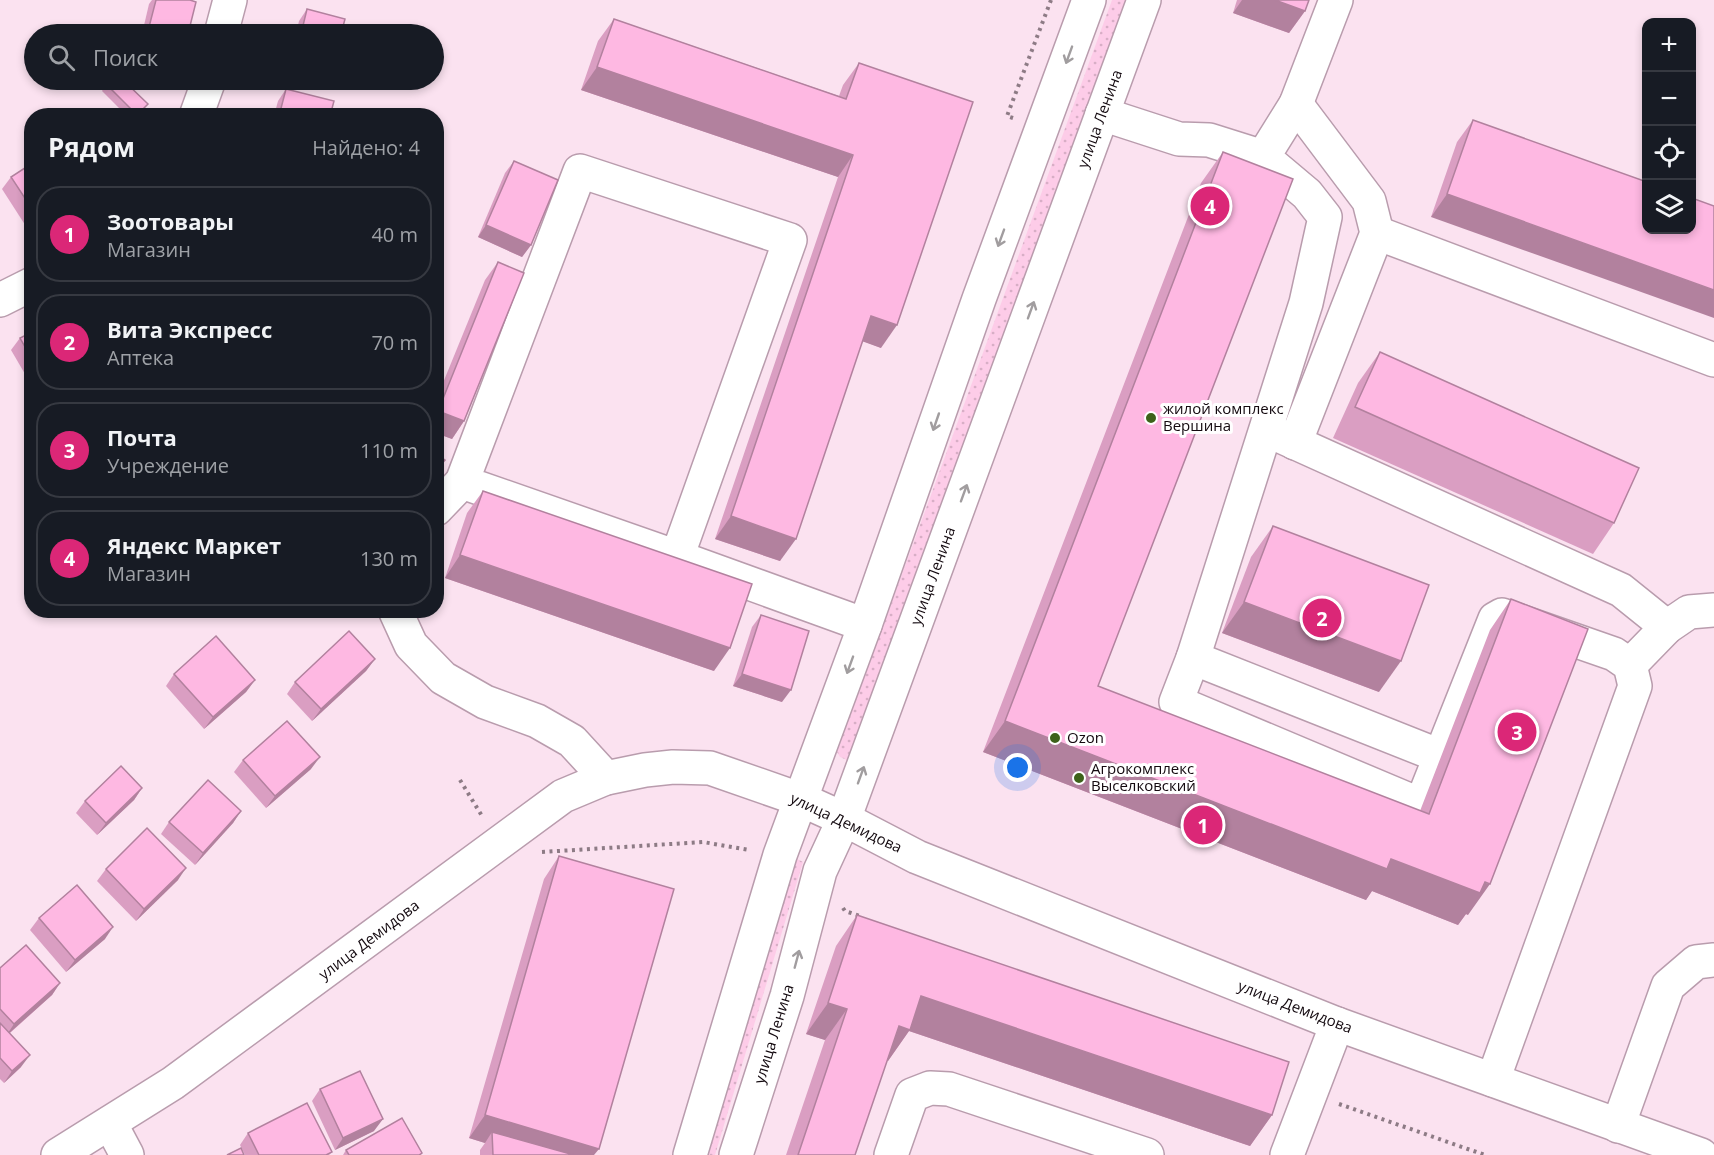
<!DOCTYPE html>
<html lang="ru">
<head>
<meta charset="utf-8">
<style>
  :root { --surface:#171b24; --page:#20242c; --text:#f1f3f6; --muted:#9ea1a6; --line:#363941; --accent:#db2777 }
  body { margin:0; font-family:"Open Sans",sans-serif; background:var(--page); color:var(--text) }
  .controls { position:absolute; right:18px; top:18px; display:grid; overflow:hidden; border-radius:12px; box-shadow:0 3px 9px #0003 }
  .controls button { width:54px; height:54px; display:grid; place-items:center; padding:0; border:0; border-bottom:2px solid var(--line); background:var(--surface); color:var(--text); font:30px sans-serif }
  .you { position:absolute; left:1018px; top:768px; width:21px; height:21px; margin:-15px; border:4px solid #fff; border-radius:50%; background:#1a73e8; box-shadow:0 0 0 9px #1a73e833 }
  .badge { display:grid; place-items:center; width:39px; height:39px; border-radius:50%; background:var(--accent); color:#fff; font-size:20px; font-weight:700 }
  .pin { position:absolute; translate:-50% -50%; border:3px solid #fff; box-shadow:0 2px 6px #0006 }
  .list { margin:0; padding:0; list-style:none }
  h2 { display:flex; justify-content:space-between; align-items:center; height:78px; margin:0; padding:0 24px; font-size:26px }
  h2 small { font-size:20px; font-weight:400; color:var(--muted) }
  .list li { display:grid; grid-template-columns:39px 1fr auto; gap:18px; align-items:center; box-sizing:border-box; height:96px; margin:0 12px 12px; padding:0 12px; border:2px solid var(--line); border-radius:24px }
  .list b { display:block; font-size:22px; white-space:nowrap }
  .list p { margin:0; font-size:20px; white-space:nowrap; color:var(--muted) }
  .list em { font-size:20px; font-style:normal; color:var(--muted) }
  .icon { flex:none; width:33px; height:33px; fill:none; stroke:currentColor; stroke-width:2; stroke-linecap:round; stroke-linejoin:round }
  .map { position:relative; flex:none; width:1714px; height:1155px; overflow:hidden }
  .search { position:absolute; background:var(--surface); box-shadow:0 3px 9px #0003; left:24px; top:24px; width:420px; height:66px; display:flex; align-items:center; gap:15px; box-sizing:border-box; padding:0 21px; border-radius:33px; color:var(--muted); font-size:22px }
  .panel { position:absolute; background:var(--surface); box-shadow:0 3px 9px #0003; left:24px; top:108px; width:420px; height:510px; border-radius:24px }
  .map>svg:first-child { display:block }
</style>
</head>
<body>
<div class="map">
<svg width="1714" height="1155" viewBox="0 0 1714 1155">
  <defs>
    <pattern id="green-dots" width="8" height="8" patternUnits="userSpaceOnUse" patternTransform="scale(1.5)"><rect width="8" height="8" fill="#fdcce8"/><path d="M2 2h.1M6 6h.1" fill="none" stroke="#d8aec6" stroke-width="1.8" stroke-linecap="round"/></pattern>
  </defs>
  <rect width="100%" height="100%" fill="#fbe2f0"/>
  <g fill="url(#green-dots)">
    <path d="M1112 0H1129L852 758 847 760 840 757 837 752Z"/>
    <path d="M793 857 803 862 715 1155H700Z"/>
  </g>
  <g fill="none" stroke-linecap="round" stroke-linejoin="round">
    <defs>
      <g id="minor">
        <path d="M1336 0 1296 104 1263 157 1307 194 1325 217 1306 303 1193 658 1176 702 1421 805 1495 619 1502 615 1614 654 1630 665 1635 686 1493 1080"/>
        <path d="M221 34 230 0"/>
        <path d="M1102 114 1179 139 1209 140 1263 157"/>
        <path d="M196 116 209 80"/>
        <path d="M1377 233 1714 360"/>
        <path d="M0 300 32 284"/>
        <path d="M1267 430 1621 590 1667 627"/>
        <path d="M1295 443 1377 233 1369 201 1296 104"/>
        <path d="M436 509 462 482"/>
        <path d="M677 557 790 240 580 171 462 482 677 557 865 625"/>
        <path d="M395 610 411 645 443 678 485 702 537 721 572 741 606 778"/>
        <path d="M1193 658 1440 756"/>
        <path d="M1630 665 1667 627 1689 612 1714 610"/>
        <path d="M110 1123 127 1155"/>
        <path d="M1618 1126 1668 986 1696 962 1714 960"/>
        <path d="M58 1155 173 1083 563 796 606 778 645 770 673 767 710 768 802 800 844 819 917 857 1337 1024 1701 1155"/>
        <path d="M690 1155 780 855 865 625 979 299 1089 0"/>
        <path d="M736 1155 787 996 820 871 844 819 1144 0"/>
        <path d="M891 1155 912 1095 930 1088 949 1089 1147 1155"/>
        <path d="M1287 1155 1337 1024"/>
      </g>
    </defs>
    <use href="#minor" stroke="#b99cad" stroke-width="36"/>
    <g stroke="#8d7b85" stroke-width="4" stroke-dasharray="3 4.5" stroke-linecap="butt">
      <path d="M1013 118 1007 116 1051 0"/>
      <path d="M460 780 482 816"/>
      <path d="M542 852 703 842 749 850"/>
      <path d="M843 908 845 911 860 916"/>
      <path d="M1339 1104 1485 1155"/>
    </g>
    <use href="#minor" stroke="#fff" stroke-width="33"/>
  </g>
  <g fill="#da9ec2">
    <path d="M152 0H190L188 34H142L149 4Z"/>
    <path d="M1237 0H1309L1305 11 1289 33 1233 13Z"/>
    <path d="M307 9 341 34H296L299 21Z"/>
    <path d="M614 19 839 96 843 85 859 63 881 348 863 341 780 561 715 539 838 177 581 90 598 41Z"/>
    <path d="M106 84 143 110 138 116H127L102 91Z"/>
    <path d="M286 89 330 116H274L278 101Z"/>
    <path d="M1473 120 1647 182 1431 217 1457 142Z"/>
    <path d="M1223 152 1098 686 1420 811 1490 630 1511 599 1468 915 1466 914 1458 925 1372 891 1366 900 983 752 1201 183Z"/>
    <path d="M514 161 531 245 522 257 478 237 505 173Z"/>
    <path d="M32 165V229L29 231 2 189 11 177Z"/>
    <path d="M498 262 464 421 452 439 436 433V400L485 280Z"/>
    <path d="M32 332V386L11 350 20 338Z"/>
    <path d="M1380 352 1614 523 1593 554 1333 438 1358 383Z"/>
    <path d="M483 491 714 671 445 578 467 513Z"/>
    <path d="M1273 526 1379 692 1222 633 1251 557Z"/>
    <path d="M761 615 782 702 733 686 752 627Z"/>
    <path d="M375 659 366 671 312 721 287 694 295 682Z"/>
    <path d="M174 674 255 680 246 692 204 729 166 686Z"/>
    <path d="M243 760 311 769 266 808 234 772Z"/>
    <path d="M142 788 134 800 97 835 76 813 85 801Z"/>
    <path d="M241 811 233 823 195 865 161 834 169 822Z"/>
    <path d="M559 856 594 1155H480V1150L485 1143 469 1138 544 879Z"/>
    <path d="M106 869 178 880 136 921 97 881Z"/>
    <path d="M857 915 1272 1115 1250 1146 909 1031 888 1061H887L855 1155H786L825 1040 806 1034 836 946Z"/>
    <path d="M39 918 105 939 66 972 30 930Z"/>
    <path d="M0 968 60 983 52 995 10 1033 21 1067 4 1083 0 1079Z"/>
    <path d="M320 1089 374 1131 335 1150 312 1101Z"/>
    <path d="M248 1133 332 1152 329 1155H245L240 1145Z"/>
    <path d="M346 1150 422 1153 421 1155H343Z"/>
  </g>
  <g fill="#b2819e">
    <path d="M1242 0H1275L1305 11 1289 33 1233 13Z"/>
    <path d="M149 27 177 34H144Z"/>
    <path d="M597 67 853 155 838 177 581 90Z"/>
    <path d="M1447 194 1714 290V318L1431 217Z"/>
    <path d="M486 225 531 245 522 257 478 237Z"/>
    <path d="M871 316 897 325 881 348 856 339Z"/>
    <path d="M438 411 464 421 452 439 436 433V412Z"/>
    <path d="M731 516 796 539 780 561 715 539Z"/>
    <path d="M460 555 730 648 714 671 445 578Z"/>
    <path d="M1244 602 1401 661 1379 692 1222 633Z"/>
    <path d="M375 659 366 671 312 721 321 709Z"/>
    <path d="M742 674 791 690 782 702 733 686Z"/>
    <path d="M255 680 246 692 204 729 213 717Z"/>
    <path d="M1005 721 1391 859 1490 884 1468 915 1466 914 1458 925 1372 891 1366 900 983 752Z"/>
    <path d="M320 757 311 769 266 808 275 796Z"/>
    <path d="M142 788 134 800 97 835 106 823Z"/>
    <path d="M241 811 233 823 195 865 203 853Z"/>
    <path d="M186 868 178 880 136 921 144 909Z"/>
    <path d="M113 927 105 939 66 972 75 960Z"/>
    <path d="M60 983 52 995 6 1036 14 1024Z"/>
    <path d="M921 996 1272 1115 1250 1146 909 1031 888 1061 877 1057Z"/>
    <path d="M828 1003 847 1009 825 1040 806 1034Z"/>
    <path d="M30 1055 21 1067 4 1083 12 1071Z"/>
    <path d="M485 1115 599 1149 594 1155H527L492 1132 485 1143 469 1138Z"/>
    <path d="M383 1119 374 1131 335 1150 343 1138Z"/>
  </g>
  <g fill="#feb8e2" stroke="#b2819e" stroke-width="1.5">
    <path d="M156 0H190L196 2 188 34H177L149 27Z"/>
    <path d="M1275 0H1309L1305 11Z"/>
    <path d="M307 9 345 19 341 34H301Z"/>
    <path d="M614 19 846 99 859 63 973 102 897 325 871 316 796 539 731 516 853 155 597 67Z"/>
    <path d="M111 80H123L148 104 137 115 106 84Z"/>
    <path d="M286 89 334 101 330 116H279Z"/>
    <path d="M1473 120 1647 182V230H1692V198L1714 206V290L1447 194Z"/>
    <path d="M1223 152 1293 179 1098 686 1429 814 1511 599 1588 629 1490 884 1485 882 1480 893 1391 859 1387 869 1005 721Z"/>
    <path d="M514 161 558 180 531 245 486 225Z"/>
    <path d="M31 164 32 165V209L11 177Z"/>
    <path d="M498 262 524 273 464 421 438 411Z"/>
    <path d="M32 332V359L20 338Z"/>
    <path d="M1380 352 1639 468 1614 523 1355 407Z"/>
    <path d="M436 453 445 460 436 470Z"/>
    <path d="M483 491 752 584 730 648 460 555Z"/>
    <path d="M1273 526 1429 585 1401 661 1244 602Z"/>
    <path d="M761 615 809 631 791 690 742 674Z"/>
    <path d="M349 631 375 659 321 709 295 682Z"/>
    <path d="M216 636 255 680 213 717 174 674Z"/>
    <path d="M287 721 320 757 275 796 243 760Z"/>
    <path d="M121 766 142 788 106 823 85 801Z"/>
    <path d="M208 780 241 811 203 853 169 822Z"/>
    <path d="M147 828 186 868 144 909 106 869Z"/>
    <path d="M559 856 674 889 599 1149 485 1115Z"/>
    <path d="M77 885 113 927 75 960 39 918Z"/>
    <path d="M857 915 1289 1062 1272 1115 921 996 910 1030 899 1026 855 1155H798L847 1009 828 1003Z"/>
    <path d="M26 945 60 983 14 1024 0 1009V968Z"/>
    <path d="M0 1023 30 1055 12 1071 0 1058Z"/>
    <path d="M360 1071 383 1119 343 1138 320 1089Z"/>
    <path d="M307 1103 332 1152 326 1155H259L248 1133Z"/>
    <path d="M402 1118 422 1153 419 1155H349L346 1150Z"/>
    <path d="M492 1132 574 1155H493Z"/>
    <path d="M241 1148 244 1155H227Z"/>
  </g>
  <defs><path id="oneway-shaft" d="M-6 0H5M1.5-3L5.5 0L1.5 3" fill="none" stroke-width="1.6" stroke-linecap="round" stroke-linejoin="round" transform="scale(1.5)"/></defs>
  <g stroke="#a19d9f">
    <use href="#oneway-shaft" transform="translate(1069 55) rotate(110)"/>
    <use href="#oneway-shaft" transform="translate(1001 238) rotate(110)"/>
    <use href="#oneway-shaft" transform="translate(1031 310) rotate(-70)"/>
    <use href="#oneway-shaft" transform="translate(936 422) rotate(109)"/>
    <use href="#oneway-shaft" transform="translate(964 493) rotate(-70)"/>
    <use href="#oneway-shaft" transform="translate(850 665) rotate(110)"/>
    <use href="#oneway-shaft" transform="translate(861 775) rotate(-70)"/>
    <use href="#oneway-shaft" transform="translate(797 959) rotate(-75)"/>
  </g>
  <g fill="#3d621a" stroke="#fff" stroke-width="2">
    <circle cx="1151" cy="418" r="6"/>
    <circle cx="1055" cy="738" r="6"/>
    <circle cx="1079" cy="778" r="6"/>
  </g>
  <g text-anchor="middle" stroke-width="6" stroke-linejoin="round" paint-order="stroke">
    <g font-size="15" fill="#13090f" stroke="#fff">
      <text transform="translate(1100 119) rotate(-70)" y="5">улица Ленина</text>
      <text transform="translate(933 576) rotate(-70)" y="5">улица Ленина</text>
      <text transform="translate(846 823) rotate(25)" y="5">улица Демидова</text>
      <text transform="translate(369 940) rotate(-37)" y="5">улица Демидова</text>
      <text transform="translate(1295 1007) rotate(21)" y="5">улица Демидова</text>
      <text transform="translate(774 1034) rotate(-73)" y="5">улица Ленина</text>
    </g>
    <g font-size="15" fill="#13090f" stroke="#fff" text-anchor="start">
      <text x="1163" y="414">жилой комплекс<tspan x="1163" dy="17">Вершина</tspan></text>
      <text x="1067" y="743">Ozon</text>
      <text x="1091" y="774">Агрокомплекс<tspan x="1091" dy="17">Выселковский</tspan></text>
    </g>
  </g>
</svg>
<div class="controls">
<button>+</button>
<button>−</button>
<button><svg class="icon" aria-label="locate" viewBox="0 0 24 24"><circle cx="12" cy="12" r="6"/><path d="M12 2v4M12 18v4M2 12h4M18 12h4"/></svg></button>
<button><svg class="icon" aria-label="layers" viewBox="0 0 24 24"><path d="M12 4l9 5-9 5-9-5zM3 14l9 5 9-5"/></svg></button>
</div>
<div class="you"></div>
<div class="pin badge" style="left:1203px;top:825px">1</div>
<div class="pin badge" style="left:1322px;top:618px">2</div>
<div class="pin badge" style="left:1517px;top:732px">3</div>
<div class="pin badge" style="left:1210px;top:206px">4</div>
<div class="search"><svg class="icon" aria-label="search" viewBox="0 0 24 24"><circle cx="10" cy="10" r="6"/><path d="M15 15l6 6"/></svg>Поиск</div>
<section class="panel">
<h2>Рядом<small>Найдено: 4</small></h2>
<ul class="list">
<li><span class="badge">1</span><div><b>Зоотовары</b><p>Магазин</p></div><em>40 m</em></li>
<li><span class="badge">2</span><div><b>Вита Экспресс</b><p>Аптека</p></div><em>70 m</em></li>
<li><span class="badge">3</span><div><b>Почта</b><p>Учреждение</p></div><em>110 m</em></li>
<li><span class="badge">4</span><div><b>Яндекс Маркет</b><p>Магазин</p></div><em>130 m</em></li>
</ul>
</section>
</div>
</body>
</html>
